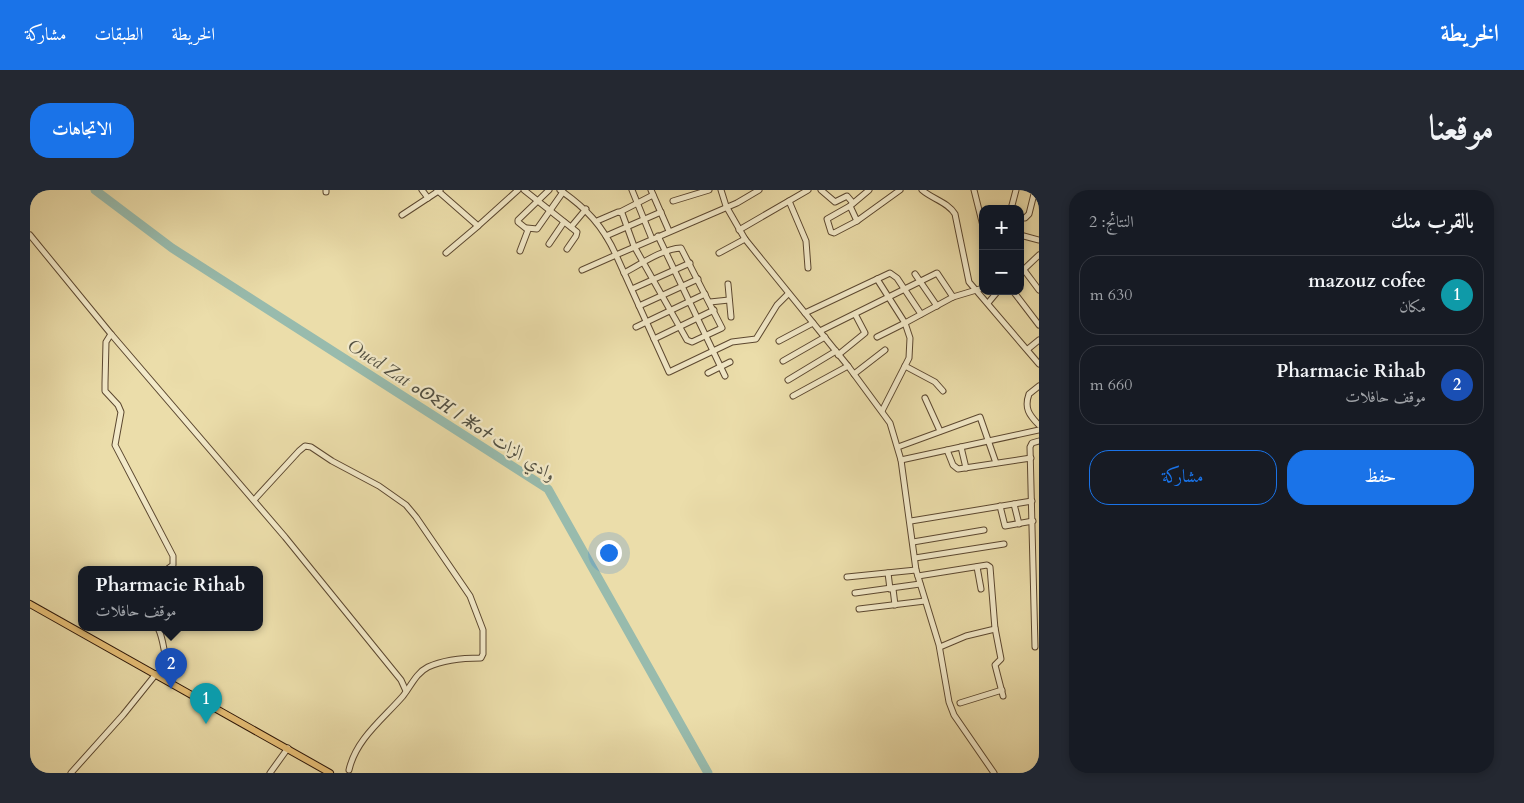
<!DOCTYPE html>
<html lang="ar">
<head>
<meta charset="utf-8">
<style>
  :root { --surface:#171b24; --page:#242831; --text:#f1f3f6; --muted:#9ea1a6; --line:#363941; --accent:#1a73e8 }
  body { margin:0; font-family:Cardo,Amiri,"Noto Sans Tifinagh",serif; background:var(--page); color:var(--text); direction:rtl }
  .controls { position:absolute; right:15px; top:15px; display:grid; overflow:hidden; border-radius:10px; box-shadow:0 2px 8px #0003 }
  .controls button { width:45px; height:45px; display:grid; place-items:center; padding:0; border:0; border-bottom:1px solid var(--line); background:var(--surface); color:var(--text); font:25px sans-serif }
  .you { position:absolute; left:578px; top:362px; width:18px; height:18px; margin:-12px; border:4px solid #fff; border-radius:50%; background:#1a73e8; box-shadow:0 0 0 8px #1a73e833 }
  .badge { display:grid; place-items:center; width:32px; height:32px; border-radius:50%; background:var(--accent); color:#fff; font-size:16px; font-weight:700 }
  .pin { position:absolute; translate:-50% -41px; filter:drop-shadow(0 1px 2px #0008) }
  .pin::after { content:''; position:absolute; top:26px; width:18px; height:15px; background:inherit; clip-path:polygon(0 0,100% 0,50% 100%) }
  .popup { position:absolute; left:48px; top:376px; width:185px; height:65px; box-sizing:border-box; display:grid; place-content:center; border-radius:10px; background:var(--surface); filter:drop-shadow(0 1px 4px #0005); font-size:16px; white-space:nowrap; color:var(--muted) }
  .popup b { font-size:19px; color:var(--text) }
  .popup::after { content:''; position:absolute; left:50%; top:100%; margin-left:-10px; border:10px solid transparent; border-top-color:var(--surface) }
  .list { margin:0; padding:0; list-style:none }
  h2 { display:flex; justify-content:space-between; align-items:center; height:65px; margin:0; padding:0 20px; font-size:21px }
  h2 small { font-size:16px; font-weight:400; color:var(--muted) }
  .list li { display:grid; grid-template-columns:32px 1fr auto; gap:15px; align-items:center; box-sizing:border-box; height:80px; margin:0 10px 10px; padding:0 10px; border:1px solid var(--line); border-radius:20px }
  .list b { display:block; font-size:19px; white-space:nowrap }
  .list p { margin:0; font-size:16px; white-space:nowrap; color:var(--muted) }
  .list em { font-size:16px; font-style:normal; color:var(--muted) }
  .actions { display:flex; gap:10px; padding:15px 20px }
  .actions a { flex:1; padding:11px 0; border:1px solid var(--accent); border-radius:20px; text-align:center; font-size:18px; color:var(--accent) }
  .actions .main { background:var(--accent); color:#fff }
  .map { position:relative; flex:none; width:1009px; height:583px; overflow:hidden; direction:ltr; border-radius:20px }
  header { display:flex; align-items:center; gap:30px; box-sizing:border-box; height:70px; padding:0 25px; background:var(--accent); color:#fff }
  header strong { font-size:24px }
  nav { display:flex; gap:28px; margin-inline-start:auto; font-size:18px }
  .intro { display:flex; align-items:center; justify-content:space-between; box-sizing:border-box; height:120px; padding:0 30px }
  h1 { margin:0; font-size:35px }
  .button { padding:12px 22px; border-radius:20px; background:var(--accent); color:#fff; font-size:18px; font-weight:700 }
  main { display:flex; gap:30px; padding:0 30px }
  aside { flex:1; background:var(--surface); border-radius:20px; box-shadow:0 2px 8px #0003 }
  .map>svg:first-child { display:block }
</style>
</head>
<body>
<header>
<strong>الخريطة</strong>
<nav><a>الخريطة</a><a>الطبقات</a><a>مشاركة</a></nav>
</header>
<div class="intro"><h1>موقعنا</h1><a class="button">الاتجاهات</a></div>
<main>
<aside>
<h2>بالقرب منك<small>النتائج: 2</small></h2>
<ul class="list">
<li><span class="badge" style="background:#0f9aa8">1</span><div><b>mazouz cofee</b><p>مكان</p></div><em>630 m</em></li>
<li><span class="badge" style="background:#1a4fb4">2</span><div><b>Pharmacie Rihab</b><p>موقف حافلات</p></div><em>660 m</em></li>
</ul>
<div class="actions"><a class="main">حفظ</a><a>مشاركة</a></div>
</aside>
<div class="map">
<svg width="1009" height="583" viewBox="0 0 1009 583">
  <rect width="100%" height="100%" fill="#ebddaa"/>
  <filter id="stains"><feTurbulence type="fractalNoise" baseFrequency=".004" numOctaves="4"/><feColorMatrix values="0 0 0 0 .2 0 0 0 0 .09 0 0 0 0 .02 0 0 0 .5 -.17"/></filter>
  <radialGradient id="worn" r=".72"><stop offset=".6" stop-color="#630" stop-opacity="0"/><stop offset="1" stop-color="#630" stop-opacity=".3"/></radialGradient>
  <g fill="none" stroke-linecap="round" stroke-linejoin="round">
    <path stroke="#98bbad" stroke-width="9" d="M65 0 142 58 518 299 678 583"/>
    <defs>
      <g id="minor">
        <path d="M392 0 398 8"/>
        <path d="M407 0 448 36 488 0"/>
        <path d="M494 0 547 42 546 46 537 59"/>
        <path d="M530 0C556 18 573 36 586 65L707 13 729 0"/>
        <path d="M602 0 622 49"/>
        <path d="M621 0 639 41"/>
        <path d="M691 0 696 16 715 49 818 176 860 233 871 270 886 380 909 455 919 512 924 525 964 583"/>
        <path d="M791 0 805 12 817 6 823 13"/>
        <path d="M839 0 820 16 827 31 870 0"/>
        <path d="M892 0C902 9 918 12 925 24L939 92 1009 174"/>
        <path d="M944 0 953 36"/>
        <path d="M0 2 2 0"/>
        <path d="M296 2V0"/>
        <path d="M643 11 679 0"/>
        <path d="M759 11 776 51 778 78"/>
        <path d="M820 16 797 29 801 42 804 43 827 31"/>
        <path d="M981 19 986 0"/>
        <path d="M590 22 623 5"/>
        <path d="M372 25 410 0"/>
        <path d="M990 27 995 28 999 24 1005 0"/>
        <path d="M567 31 588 22 592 23 604 56"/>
        <path d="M541 37 556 19"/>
        <path d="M497 38 507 39 533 2"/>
        <path d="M709 40 778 0"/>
        <path d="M0 45 81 144 255 347 371 490 376 501"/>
        <path d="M990 45 1009 50"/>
        <path d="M576 46 631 22"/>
        <path d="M628 46 695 186"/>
        <path d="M519 54 534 32"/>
        <path d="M490 61 498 40 488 32V30L519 0"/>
        <path d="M416 63 448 36"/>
        <path d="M689 63 715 49"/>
        <path d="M552 80 586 65 639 182 702 152 726 149 747 115 758 104"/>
        <path d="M994 80 1009 100"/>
        <path d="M594 83C611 74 632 59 651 58L692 138 662 152 657 150 604 56"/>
        <path d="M990 83 1009 65"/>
        <path d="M885 84 907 116"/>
        <path d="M698 94 701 127"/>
        <path d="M602 99 660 73"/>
        <path d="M983 101 1009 135"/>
        <path d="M680 112 699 110"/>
        <path d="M958 113 968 101"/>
        <path d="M609 116 668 89"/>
        <path d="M775 123 860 83 867 88 891 124"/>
        <path d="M606 137 675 104"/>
        <path d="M790 141 907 83 923 107"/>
        <path d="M81 144 76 152 75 193V201L88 215 91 222 85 255 143 366V375L136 380"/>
        <path d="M847 147 875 133 847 89"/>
        <path d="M624 149 684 120"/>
        <path d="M749 151 783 133"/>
        <path d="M998 159 1009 150"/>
        <path d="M808 165 835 143 825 124"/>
        <path d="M753 171 795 147"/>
        <path d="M875 176 905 192 913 201"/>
        <path d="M678 183 700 172"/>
        <path d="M824 184 855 160"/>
        <path d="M758 190 806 161"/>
        <path d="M1009 196 999 204C994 218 999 225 1009 235"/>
        <path d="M763 206 818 176"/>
        <path d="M895 208 910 241"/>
        <path d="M852 221 879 168 880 148 875 133 923 107 953 98"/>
        <path d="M868 257 950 227 966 273"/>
        <path d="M931 257 936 278"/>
        <path d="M917 260 923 275 928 279 1001 268"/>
        <path d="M871 270 1009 240"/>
        <path d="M224 310 269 261 275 256 281 257 302 271 349 296 376 315 386 327 440 406 453 440V464L451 468C434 468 413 470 398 477 386 483 381 496 373 506 353 529 326 549 319 580"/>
        <path d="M984 314 989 334"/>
        <path d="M970 316 975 336 1003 331"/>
        <path d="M881 331 1002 311"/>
        <path d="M883 352 954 340"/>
        <path d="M885 368 974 354"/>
        <path d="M947 377 951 399"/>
        <path d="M858 383 860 399"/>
        <path d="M888 386 957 375 960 377 965 439 936 446 910 457"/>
        <path d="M817 387 886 380"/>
        <path d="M863 399 865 415"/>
        <path d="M825 403 890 394"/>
        <path d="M829 419 895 411"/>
        <path d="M128 438C136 453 132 473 145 485"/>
        <path d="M965 438 971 469 965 475 973 506"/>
        <path d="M1005 457 1000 257 1002 253 1009 251"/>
        <path d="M930 513 972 500"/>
        <path d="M41 583 93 525 126 484"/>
        <path d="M240 583 258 558"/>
      </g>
      <path id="major" d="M0 414 300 583"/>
    </defs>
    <use href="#minor" stroke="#5c4830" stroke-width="7"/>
    <use href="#major" stroke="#2c1608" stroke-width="8"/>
    <use href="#minor" stroke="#f2e9c8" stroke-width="5"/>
    <use href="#major" stroke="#e6be75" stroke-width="6"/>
  </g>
  <g text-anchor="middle" stroke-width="4.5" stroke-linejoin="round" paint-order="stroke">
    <g font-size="18" font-style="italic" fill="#525042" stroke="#f2e9c8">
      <text transform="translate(422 220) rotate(33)" y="6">Oued Zat ⴰⵙⵉⴼ ⵏ ⵥⴰⵜ وادي الزات</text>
    </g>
  </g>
  <rect width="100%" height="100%" filter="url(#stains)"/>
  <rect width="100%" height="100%" fill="url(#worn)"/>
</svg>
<div class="controls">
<button>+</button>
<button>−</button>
</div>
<div class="you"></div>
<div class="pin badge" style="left:176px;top:534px;background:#0f9aa8">1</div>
<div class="pin badge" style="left:141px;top:499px;background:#1a4fb4">2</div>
<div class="popup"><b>Pharmacie Rihab</b>موقف حافلات</div>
</div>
</main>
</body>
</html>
